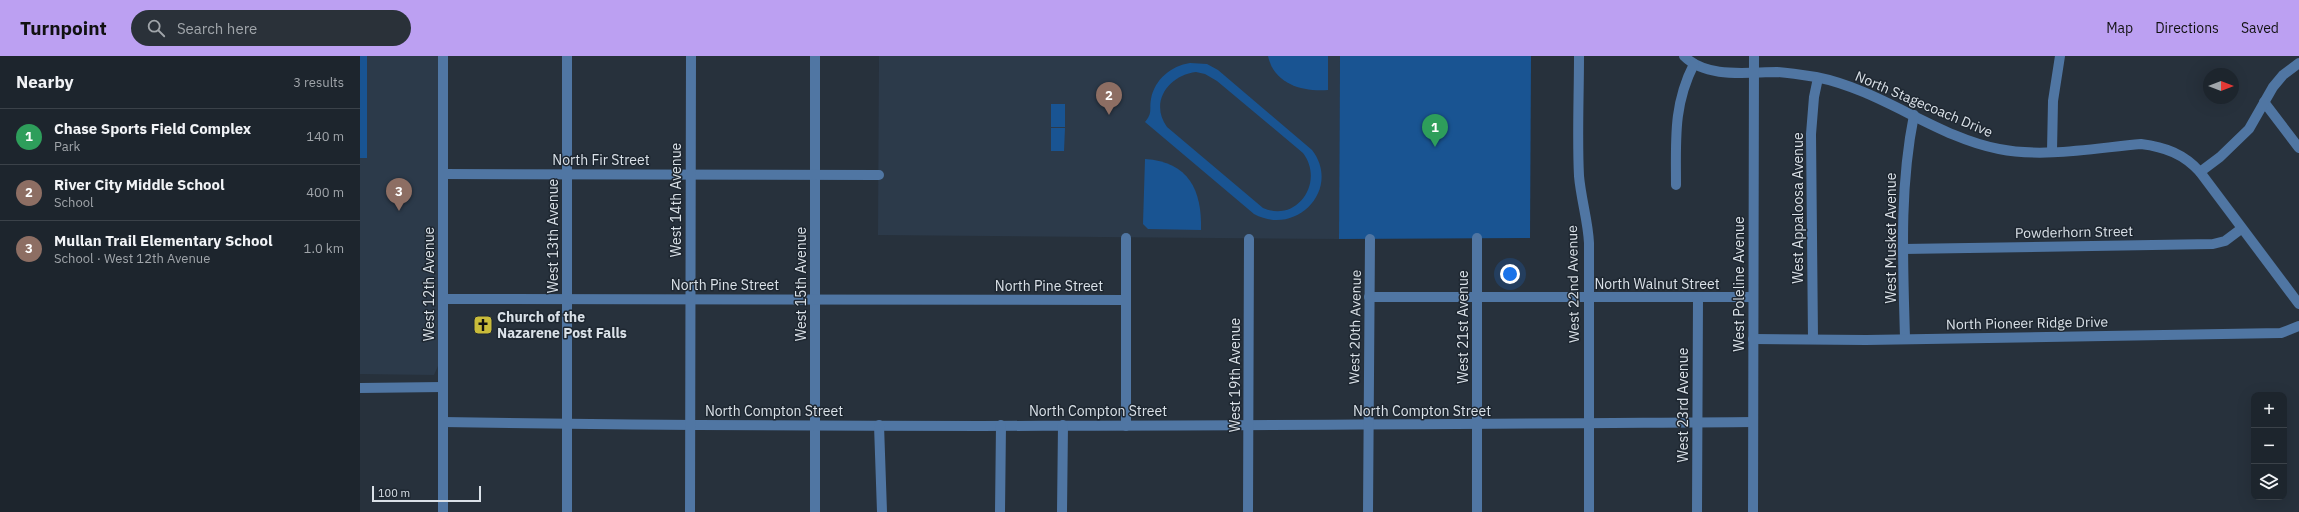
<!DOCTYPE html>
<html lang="en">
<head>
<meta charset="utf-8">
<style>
  :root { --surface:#1d252d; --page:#2a3139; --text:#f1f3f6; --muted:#a0a5aa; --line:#3b4249; --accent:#bca0f2 }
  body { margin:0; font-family:"IBM Plex Sans",sans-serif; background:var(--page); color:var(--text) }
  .controls { position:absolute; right:12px; bottom:12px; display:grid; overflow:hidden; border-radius:8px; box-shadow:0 4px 16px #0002 }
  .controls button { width:36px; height:36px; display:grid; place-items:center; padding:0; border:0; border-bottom:1px solid var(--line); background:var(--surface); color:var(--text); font:20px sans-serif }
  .compass { position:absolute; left:1843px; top:12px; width:36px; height:36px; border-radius:50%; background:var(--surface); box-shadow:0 4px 16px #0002; rotate:90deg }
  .scale { position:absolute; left:12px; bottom:10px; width:109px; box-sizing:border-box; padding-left:4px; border:2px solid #dae1e8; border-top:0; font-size:11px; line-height:14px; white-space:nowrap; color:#dae1e8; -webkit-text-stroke:3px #1e2731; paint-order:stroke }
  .you { position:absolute; left:1150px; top:218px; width:14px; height:14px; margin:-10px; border:3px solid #fff; border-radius:50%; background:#1a73e8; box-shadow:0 0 0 6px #1a73e833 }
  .badge { display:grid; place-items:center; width:26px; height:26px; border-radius:50%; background:var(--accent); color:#fff; font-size:13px; font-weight:700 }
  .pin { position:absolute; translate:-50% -33px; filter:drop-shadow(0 1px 2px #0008) }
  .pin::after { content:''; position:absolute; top:21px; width:14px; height:12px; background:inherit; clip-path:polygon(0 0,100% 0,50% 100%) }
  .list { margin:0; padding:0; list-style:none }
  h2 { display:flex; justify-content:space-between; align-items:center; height:52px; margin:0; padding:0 16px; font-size:17px }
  h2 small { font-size:13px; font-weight:400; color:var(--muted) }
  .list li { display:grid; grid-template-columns:26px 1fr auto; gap:12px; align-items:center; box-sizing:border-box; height:56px; padding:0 16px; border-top:1px solid var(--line) }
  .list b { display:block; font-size:15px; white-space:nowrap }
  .list p { margin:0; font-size:13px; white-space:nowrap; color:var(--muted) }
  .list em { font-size:13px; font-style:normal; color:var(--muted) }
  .icon { flex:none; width:22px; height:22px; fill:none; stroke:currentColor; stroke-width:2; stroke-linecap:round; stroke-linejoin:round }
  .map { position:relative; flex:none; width:1939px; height:456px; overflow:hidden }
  header { display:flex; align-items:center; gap:24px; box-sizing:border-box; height:56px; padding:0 20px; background:var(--accent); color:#111 }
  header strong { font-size:19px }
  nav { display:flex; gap:22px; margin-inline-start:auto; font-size:14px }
  .search { width:280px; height:36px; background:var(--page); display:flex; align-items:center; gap:10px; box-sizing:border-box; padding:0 14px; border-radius:22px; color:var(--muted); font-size:15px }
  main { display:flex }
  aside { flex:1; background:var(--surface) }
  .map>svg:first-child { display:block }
</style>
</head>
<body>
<header>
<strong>Turnpoint</strong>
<div class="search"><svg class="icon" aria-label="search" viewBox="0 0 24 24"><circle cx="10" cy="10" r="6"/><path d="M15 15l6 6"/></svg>Search here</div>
<nav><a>Map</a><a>Directions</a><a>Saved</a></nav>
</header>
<main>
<aside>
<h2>Nearby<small>3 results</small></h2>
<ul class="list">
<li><span class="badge" style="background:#2e9e5b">1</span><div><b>Chase Sports Field Complex</b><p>Park</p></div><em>140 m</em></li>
<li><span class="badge" style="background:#8d6e63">2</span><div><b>River City Middle School</b><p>School</p></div><em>400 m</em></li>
<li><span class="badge" style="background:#8d6e63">3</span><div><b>Mullan Trail Elementary School</b><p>School · West 12th Avenue</p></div><em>1.0 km</em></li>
</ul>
</aside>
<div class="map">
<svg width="1939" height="456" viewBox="0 0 1939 456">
  <rect width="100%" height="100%" fill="#27313c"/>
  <g fill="#2c3a4a">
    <path d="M0 0H79L78 310 74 319 0 318Z"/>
    <path d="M519 0H980L979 183 518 179Z"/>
  </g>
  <g fill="#195492" fill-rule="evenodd">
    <rect x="0" y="0" width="7" height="102"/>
    <path d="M908 0H968V34C942 36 914 28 908 0Z"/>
    <path d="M980 0H1171L1170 182 979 183Z"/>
    <path d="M830 7 847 8 858 14 952 94C982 133 936 181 894 158L785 66C793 56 789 54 791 43 795 23 811 10 830 7ZM836 16 845 18 857 25 943 97C965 126 937 167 903 152L807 71C789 46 809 19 836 16Z"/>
    <rect x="691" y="48" width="14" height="23"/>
    <path d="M691 72H705L704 95H691Z"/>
    <path d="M785 103C829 106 842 134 841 174L788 173 783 168Z"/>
  </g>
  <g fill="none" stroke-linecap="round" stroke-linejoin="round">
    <g stroke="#5076a3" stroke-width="10">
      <path d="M455 0V456"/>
      <path d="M1219 0C1219 40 1217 81 1219 120 1221 143 1228 165 1229 187V456"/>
      <path d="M1324 0C1347 23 1388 16 1417 16 1430 17 1443 19 1456 21 1522 34 1576 81 1639 93 1683 102 1735 92 1781 88 1805 91 1824 98 1840 116L1939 248"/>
      <path d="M1904 46 1939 92"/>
      <path d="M1692 95 1693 45 1700 0"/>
      <path d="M1840 116 1860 101 1889 73 1913 31 1923 19 1939 7"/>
      <path d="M83 118 519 119"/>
      <path d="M1316 129C1316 84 1313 49 1334 8"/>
      <path d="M1543 193 1853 188 1865 185 1881 173"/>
      <path d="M1009 241H1393"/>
      <path d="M83 243 766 244"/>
      <path d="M1545 282C1543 207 1539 133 1554 59"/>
      <path d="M1393 283 1506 284 1921 277 1939 270"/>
      <path d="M1453 283 1451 78 1454 41 1458 22"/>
      <path d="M0 332 83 331"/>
      <path d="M83 366C519 373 956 369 1393 366"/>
      <path d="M519 369 522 456"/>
      <path d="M766 370V182"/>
      <path d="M83 456V0"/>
      <path d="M207 456V0"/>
      <path d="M330 456 331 0"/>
      <path d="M640 456 641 369"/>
      <path d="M702 456 703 369"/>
      <path d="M888 456 889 183"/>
      <path d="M1008 456 1010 183"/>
      <path d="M1117 456V182"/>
      <path d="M1337 456 1338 242"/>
      <path d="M1393 456 1394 0"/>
    </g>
  </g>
  <defs>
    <symbol id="church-square" viewBox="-11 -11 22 22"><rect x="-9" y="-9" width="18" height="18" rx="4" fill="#c9bb3a" stroke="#1e2731"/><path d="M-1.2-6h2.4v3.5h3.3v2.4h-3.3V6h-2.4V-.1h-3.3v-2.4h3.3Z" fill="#111"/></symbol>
  </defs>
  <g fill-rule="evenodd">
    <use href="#church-square" x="112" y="258" width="22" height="22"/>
  </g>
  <g text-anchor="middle" stroke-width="3" stroke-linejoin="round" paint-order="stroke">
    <g font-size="14" fill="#dae1e8" stroke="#1e2731">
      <text transform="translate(1564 48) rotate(23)" y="5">North Stagecoach Drive</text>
      <text x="241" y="109">North Fir Street</text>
      <text transform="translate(316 144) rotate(-90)" y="5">West 14th Avenue</text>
      <text transform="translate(1438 152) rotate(-90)" y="5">West Appaloosa Avenue</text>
      <text transform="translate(1714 176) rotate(-1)" y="5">Powderhorn Street</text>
      <text transform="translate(193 180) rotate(-90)" y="5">West 13th Avenue</text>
      <text transform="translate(1531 182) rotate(-90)" y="5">West Musket Avenue</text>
      <text transform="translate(69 228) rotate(-90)" y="5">West 12th Avenue</text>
      <text transform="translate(441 228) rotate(-90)" y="5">West 15th Avenue</text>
      <text transform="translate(1213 228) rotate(-91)" y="5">West 22nd Avenue</text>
      <text x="1297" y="233">North Walnut Street</text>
      <text transform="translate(1379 228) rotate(-90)" y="5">West Poleline Avenue</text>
      <text x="365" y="234">North Pine Street</text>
      <text x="689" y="235">North Pine Street</text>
      <text transform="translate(1667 267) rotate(-1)" y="5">North Pioneer Ridge Drive</text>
      <text transform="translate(995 271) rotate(-89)" y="5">West 20th Avenue</text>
      <text transform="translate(1103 271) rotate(-90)" y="5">West 21st Avenue</text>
      <text transform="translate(875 319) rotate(-90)" y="5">West 19th Avenue</text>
      <text transform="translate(1323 349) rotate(-90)" y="5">West 23rd Avenue</text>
      <text x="414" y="360">North Compton Street</text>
      <text x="738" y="360">North Compton Street</text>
      <text x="1062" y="360">North Compton Street</text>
    </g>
    <g font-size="14" font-weight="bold" fill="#dae1e8" stroke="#1e2731" text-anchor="start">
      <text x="137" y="266">Church of the<tspan x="137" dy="16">Nazarene Post Falls</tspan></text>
    </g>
  </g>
</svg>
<div class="controls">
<button>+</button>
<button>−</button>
<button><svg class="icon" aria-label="layers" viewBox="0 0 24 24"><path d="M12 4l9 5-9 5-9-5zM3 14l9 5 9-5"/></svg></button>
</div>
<svg class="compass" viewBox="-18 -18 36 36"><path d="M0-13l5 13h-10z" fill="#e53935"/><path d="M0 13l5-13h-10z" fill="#a0a5aa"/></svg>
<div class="scale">100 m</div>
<div class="you"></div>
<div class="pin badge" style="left:1075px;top:91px;background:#2e9e5b">1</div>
<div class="pin badge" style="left:749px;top:59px;background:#8d6e63">2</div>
<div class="pin badge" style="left:39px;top:155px;background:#8d6e63">3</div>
</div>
</main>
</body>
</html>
